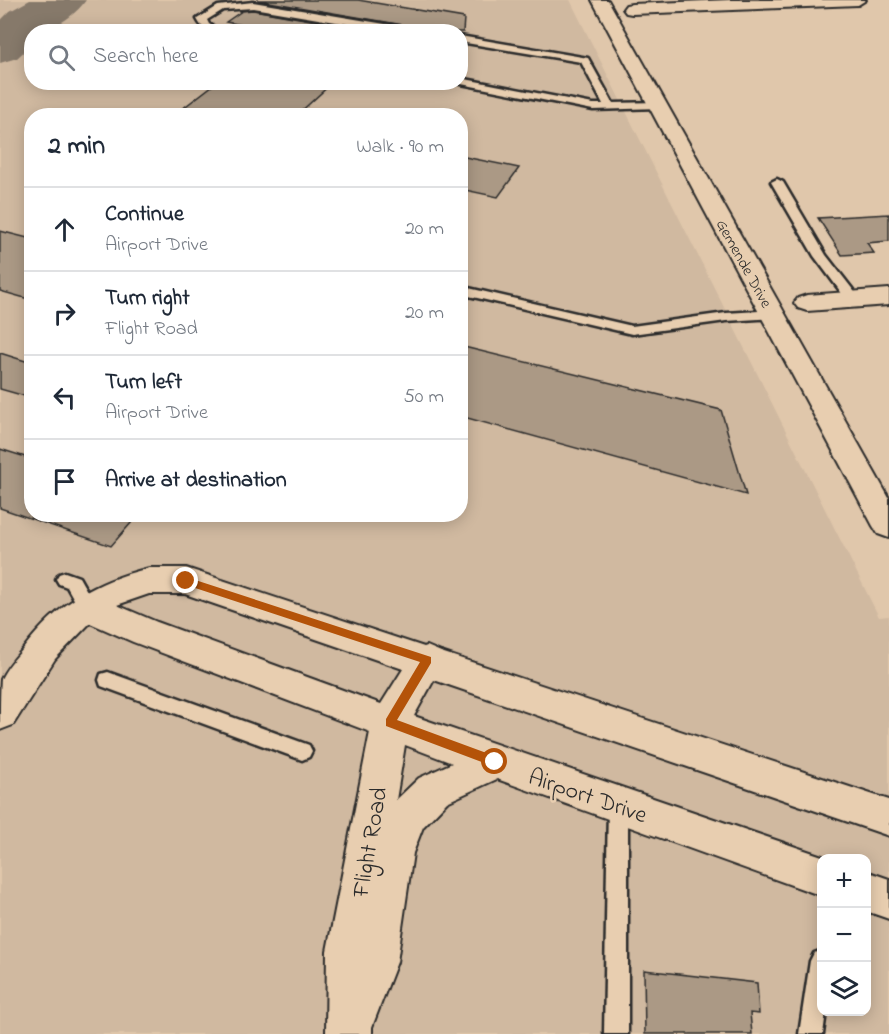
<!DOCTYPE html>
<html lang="en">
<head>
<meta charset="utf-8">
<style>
  :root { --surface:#fff; --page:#f2f2f3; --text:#1f2937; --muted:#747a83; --line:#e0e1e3 }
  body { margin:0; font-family:"Indie Flower",sans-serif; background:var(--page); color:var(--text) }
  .controls { position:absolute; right:18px; bottom:18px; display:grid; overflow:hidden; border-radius:12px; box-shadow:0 3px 15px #0003 }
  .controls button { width:54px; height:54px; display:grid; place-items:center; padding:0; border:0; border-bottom:2px solid var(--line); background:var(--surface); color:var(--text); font:30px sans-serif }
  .stop { position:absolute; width:18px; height:18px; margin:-14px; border:4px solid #b45309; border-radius:50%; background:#fff }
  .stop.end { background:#b45309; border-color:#fff; box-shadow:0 2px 6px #0008 }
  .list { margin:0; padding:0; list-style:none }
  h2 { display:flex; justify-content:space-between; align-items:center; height:78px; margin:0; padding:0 24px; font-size:26px }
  h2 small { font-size:20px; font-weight:400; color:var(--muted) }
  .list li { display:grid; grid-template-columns:39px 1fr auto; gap:18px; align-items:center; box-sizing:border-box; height:84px; padding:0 24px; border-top:2px solid var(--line) }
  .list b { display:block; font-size:22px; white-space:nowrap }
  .list p { margin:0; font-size:20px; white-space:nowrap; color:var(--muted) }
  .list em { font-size:20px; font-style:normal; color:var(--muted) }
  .icon { flex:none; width:33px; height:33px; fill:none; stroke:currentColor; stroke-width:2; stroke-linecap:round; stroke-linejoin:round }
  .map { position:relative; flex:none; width:889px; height:1034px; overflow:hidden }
  .search { position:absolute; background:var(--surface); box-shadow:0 3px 15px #0003; left:24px; top:24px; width:444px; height:66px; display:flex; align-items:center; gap:15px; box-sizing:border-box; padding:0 21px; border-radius:24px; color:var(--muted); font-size:22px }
  .panel { position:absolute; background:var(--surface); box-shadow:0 3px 15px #0003; left:24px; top:108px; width:444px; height:414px; border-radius:24px }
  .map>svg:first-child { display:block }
</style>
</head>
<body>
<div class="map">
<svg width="889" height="1034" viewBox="0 0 889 1034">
  <rect width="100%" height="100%" fill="#e0c7ab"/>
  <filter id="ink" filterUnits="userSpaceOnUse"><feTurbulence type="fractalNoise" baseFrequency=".0167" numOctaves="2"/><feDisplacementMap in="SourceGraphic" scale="12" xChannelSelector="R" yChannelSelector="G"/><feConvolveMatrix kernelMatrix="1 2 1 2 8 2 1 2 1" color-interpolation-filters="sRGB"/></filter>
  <g filter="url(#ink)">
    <path fill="#d0b9a0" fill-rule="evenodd" d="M0 0H570L879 617 889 616V1034H0ZM32 32H460V82H32ZM32 116H460V514H32ZM822 858H866V1012H822Z"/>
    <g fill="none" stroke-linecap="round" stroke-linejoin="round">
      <path fill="#86796b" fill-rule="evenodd" d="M30 0H86C75 16 51 32 32 32V44L17 58 0 63V21L10 11Z"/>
    </g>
    <g fill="#ab9985" stroke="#2b2b2b" stroke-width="1.5">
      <path d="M257 0H358L464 18 463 32H421L415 27Z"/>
      <path d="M253 10 379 32H280L226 22 242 11Z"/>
      <path d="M217 82H333L296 116H173Z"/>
      <path d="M460 156 519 168 498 197 460 189Z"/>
      <path d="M889 214V241L867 243 874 253 842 255 818 218Z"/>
      <path d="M0 231 32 239V300L0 291Z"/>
      <path d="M460 346 721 410 746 495 460 416Z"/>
      <path d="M0 353 32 363V398L0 389Z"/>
      <path d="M0 449 32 459V514H139L111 546 0 508Z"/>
      <path d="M644 970 757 983 759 1014 750 1013 752 1034H645Z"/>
    </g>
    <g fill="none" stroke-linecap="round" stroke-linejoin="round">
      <defs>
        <g id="lane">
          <path d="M253 2 415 29 419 32H395L253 8 223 10 207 20 209 24 222 32C210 32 203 31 197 19L218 6Z"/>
          <path d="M460 36 588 58 613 103 659 102 664 105 659 108 593 110 456 83 460 82V78L593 104H603L581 62 460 42Z"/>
          <path d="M777 179 783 182 826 255 861 300 859 303H849L814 256 771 182Z"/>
          <path d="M460 286 632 326 726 313 773 310 780 314 773 318 726 321 632 334 460 294Z"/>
          <path d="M65 572 79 577 96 607 93 612 87 614 81 612 67 587 59 584 56 579 59 574Z"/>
          <path d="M108 672 309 745 312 751 309 757 302 760 101 686 99 680 101 674Z"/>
          <path d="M618 797 625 799 628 806V1034H604L608 806 611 799Z"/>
          <path d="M822 950V1012H826L823 1034H799L810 961 814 953Z"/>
        </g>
        <g id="street">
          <path d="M592 0H608L889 498V538L878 534 873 526Z"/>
          <path d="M730 0H866L858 5 632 14 626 13 623 9 626 5 632 4Z"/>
          <path d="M889 289V305L807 311 798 308 794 303 798 298 807 295Z"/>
          <path d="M149 568H186L424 647 427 646 441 652 889 800V836L434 680 414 716 828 858H822V896L497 779 447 802 423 827 413 853 397 962 372 1027V1034H326L327 951 370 732 133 642 90 623 55 659 13 725 0 730C0 718 0 689 1 679 6 668 15 658 23 649 58 603 94 582 149 568ZM149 594H185L403 669 381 704 157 622 117 605ZM405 745 452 763 419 778 396 800Z"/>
          <path d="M866 871 889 879V919L866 911Z"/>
        </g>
      </defs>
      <use href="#lane" stroke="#2b2b2b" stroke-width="5"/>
      <use href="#street" stroke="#2b2b2b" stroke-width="4"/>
      <use href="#lane" fill="#e8ceb0" fill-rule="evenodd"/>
      <use href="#street" fill="#e8ceb0" fill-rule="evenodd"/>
    </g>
  </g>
  <path fill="#b45309" d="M186 577 431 657V663L397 720 500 758V766L495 767 386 726V719L420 662 183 584 181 581Z"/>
  <g text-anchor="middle" stroke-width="5" stroke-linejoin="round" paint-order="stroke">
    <g font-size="16" fill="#2b2b2b" stroke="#e8ceb0">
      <text transform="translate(745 263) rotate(61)" y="6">Gemende Drive</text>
    </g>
    <g font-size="24" fill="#2b2b2b" stroke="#e8ceb0">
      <text transform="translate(588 795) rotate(19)" y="8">Airport Drive</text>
      <text transform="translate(369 842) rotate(-80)" y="8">Flight Road</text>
    </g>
  </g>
</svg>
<div class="controls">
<button>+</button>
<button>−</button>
<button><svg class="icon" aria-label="layers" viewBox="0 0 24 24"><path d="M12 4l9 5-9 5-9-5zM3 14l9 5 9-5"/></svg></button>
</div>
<div class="stop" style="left:495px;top:762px"></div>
<div class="stop end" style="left:186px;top:581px"></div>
<div class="search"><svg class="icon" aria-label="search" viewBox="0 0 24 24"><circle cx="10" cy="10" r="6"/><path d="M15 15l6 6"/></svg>Search here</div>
<section class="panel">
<h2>2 min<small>Walk · 90 m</small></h2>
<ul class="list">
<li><svg class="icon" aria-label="ahead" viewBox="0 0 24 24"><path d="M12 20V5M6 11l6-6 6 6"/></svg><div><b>Continue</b><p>Airport Drive</p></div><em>20 m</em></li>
<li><svg class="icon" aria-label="right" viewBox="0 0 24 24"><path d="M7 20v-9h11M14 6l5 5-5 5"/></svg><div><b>Turn right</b><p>Flight Road</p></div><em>20 m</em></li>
<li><svg class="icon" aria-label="left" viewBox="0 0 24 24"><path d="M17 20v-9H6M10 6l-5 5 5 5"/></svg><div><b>Turn left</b><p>Airport Drive</p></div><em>50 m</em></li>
<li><svg class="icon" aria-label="arrive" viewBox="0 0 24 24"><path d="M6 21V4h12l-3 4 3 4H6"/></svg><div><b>Arrive at destination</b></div></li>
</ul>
</section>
</div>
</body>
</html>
